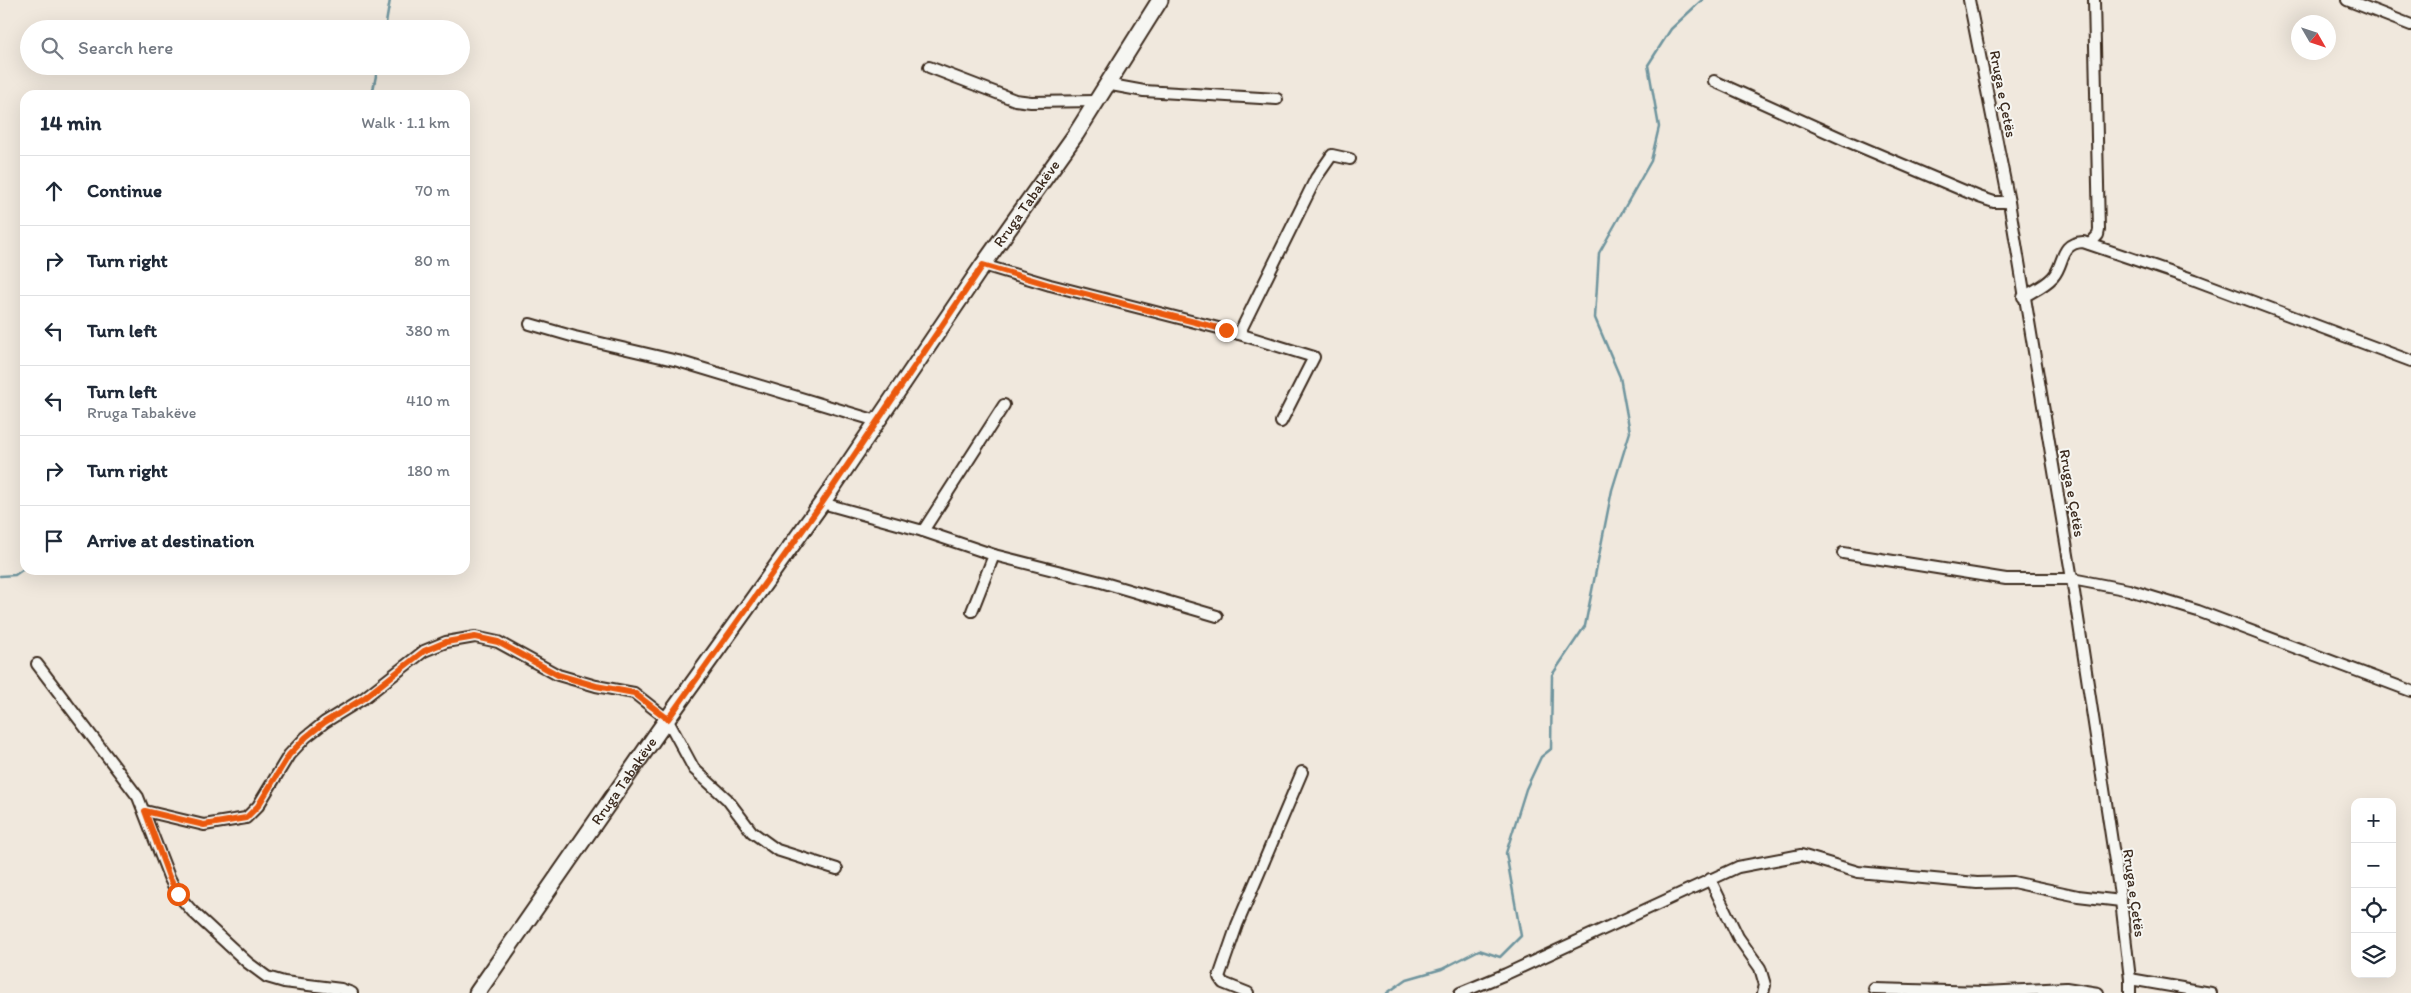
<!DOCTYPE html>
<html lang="en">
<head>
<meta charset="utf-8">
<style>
  :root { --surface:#fff; --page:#f2f2f3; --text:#1f2937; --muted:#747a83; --line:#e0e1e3 }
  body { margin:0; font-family:Itim,sans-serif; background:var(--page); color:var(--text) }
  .controls { position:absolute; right:15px; bottom:15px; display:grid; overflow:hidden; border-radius:10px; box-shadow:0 5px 20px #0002 }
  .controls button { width:45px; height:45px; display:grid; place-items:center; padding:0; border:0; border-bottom:1px solid var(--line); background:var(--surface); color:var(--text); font:25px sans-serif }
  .compass { position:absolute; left:2291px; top:15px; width:45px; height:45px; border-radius:50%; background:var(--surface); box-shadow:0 5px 20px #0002; rotate:129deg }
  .stop { position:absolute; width:15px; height:15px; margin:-11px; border:4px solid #ea580c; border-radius:50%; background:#fff }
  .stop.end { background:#ea580c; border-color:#fff; box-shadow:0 1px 5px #0008 }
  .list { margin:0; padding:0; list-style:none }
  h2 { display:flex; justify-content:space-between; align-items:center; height:65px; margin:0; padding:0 20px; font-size:21px }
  h2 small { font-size:16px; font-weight:400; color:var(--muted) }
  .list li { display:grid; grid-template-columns:32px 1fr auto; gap:15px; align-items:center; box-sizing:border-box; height:70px; padding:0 20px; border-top:1px solid var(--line) }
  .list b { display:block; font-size:19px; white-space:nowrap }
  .list p { margin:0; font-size:16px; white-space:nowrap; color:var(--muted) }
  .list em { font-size:16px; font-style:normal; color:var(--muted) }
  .icon { flex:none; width:28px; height:28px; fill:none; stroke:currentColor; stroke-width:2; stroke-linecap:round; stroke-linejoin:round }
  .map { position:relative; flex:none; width:2411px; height:993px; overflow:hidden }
  .search { position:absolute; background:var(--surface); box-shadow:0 5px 20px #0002; left:20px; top:20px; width:450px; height:55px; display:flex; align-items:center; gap:12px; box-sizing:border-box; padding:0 18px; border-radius:28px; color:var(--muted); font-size:19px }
  .panel { position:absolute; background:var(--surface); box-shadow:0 5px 20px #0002; left:20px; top:90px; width:450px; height:485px; border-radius:15px }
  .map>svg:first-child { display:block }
</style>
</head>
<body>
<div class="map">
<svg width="2411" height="993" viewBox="0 0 2411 993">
  <rect width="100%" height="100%" fill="#f0e8dd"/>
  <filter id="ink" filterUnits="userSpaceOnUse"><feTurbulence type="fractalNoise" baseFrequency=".02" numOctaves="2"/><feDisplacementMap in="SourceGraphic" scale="10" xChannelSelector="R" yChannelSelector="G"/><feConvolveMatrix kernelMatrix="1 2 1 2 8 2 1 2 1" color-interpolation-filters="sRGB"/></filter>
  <g filter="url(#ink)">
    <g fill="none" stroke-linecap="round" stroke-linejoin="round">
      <g stroke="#6f959e" stroke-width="2.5">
        <path d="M385 29 390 0"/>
        <path d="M372 95 378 66"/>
        <path d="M0 576 15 575 25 568"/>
        <path d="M1387 993 1407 979 1442 969 1479 950 1500 957 1521 936 1506 853 1526 789 1541 757 1551 749 1552 675 1585 626 1612 490 1630 432 1620 377 1595 318 1599 253 1651 161 1659 127 1648 65 1671 29 1702 0"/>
      </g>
      <defs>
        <g id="street">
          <path d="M1969 0 2009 202 2072 579 2121 901 2130 979V993"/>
          <path d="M2347 0 2411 25"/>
          <path d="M929 67 1015 100 1031 102 1096 101"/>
          <path d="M1714 81 1847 141 1979 197 1994 202H2009"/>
          <path d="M1106 84 1144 91 1277 99"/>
          <path d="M2090 244 2098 235 2099 230 2094 0"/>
          <path d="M983 265 1050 285 1226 330 1314 357 1281 422"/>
          <path d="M2023 297C2033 291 2045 286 2053 277 2065 264 2059 243 2083 242L2195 280 2411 361"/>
          <path d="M530 324 575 337 678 361 877 421"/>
          <path d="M1239 334 1316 178 1332 155 1350 159"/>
          <path d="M822 503 923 531 994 555 972 611"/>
          <path d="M923 531 1004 405"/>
          <path d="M1843 553 2006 579H2072L2129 590 2198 611 2411 691"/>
          <path d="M994 555 1101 582 1217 616"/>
          <path d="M37 664 138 797 169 877 178 895 192 911 248 963 267 977 284 982 341 989 352 993"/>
          <path d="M145 811 204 825 246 818 258 806 289 755 306 737 325 722 364 698 424 651 446 642 475 637 498 642 558 675 596 686 634 693 667 719 694 769 727 799 752 832 777 850 837 869"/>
          <path d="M1710 879 1738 937 1760 968 1765 985 1763 993"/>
          <path d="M2130 979 2211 993"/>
          <path d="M1874 989 1985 992 2066 988 2098 993"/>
          <path d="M1248 993 1223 983 1219 977 1237 925 1302 772"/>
          <path d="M1460 993 1506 974 1738 867 1801 855 1858 872 1977 883 2013 882 2078 896 2121 901"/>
        </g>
        <g id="secondary">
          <path id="s1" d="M477 993 658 732 822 503 983 265 1076 134 1160 0"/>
        </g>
      </defs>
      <use href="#street" stroke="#3b2a1e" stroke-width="14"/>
      <use href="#secondary" stroke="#3b2a1e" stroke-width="19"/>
      <use href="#street" stroke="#f6f6f2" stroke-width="10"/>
      <use href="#secondary" stroke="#f6f6f2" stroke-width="15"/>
    </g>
  </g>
  <g fill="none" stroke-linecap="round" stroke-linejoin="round" filter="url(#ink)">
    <path stroke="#ea580c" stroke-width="6" d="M178 894 169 877 145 811 204 825 246 818 258 806 289 755 306 737 325 722 364 698 424 651 446 642 475 637 498 642 558 675 596 686 634 693 668 719 822 503 983 265 1050 285 1226 330"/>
  </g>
  <g text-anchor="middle" stroke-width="4" stroke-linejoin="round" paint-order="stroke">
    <g font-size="15" fill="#3b2a1e" stroke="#f6f6f2">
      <text transform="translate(2003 94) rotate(79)" y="5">Rruga e Çetës</text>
      <text dy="5" stroke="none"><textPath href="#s1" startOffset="962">Rruga Tabakëve</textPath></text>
      <text transform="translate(2072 493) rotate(80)" y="5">Rruga e Çetës</text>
      <text dy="5" stroke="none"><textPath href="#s1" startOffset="258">Rruga Tabakëve</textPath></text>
      <text transform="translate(2134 893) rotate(82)" y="5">Rruga e Çetës</text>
    </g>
  </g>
</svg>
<div class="controls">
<button>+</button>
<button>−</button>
<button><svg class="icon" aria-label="locate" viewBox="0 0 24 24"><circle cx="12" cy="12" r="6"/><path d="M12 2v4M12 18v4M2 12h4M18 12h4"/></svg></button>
<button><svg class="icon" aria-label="layers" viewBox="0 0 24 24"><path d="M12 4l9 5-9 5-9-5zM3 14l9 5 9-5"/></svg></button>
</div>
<svg class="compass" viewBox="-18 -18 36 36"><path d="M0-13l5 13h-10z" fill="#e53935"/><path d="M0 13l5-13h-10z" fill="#747a83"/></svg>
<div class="stop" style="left:178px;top:894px"></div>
<div class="stop end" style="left:1226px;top:330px"></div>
<div class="search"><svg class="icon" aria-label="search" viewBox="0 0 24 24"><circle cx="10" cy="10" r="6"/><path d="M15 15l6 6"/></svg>Search here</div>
<section class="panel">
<h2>14 min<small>Walk · 1.1 km</small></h2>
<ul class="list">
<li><svg class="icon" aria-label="ahead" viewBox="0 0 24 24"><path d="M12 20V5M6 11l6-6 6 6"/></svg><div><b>Continue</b></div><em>70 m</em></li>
<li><svg class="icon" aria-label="right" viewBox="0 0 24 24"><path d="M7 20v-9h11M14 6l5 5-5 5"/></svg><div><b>Turn right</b></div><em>80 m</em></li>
<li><svg class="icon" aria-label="left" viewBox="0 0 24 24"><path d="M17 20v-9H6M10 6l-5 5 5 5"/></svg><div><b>Turn left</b></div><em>380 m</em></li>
<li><svg class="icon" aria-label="left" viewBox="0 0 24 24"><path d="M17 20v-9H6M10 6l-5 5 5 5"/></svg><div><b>Turn left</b><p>Rruga Tabakëve</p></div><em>410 m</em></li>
<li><svg class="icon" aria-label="right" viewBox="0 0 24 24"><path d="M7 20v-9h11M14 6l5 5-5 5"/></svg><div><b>Turn right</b></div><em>180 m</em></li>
<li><svg class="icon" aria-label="arrive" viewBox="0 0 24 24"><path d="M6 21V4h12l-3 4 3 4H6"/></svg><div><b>Arrive at destination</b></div></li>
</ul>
</section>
</div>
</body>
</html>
